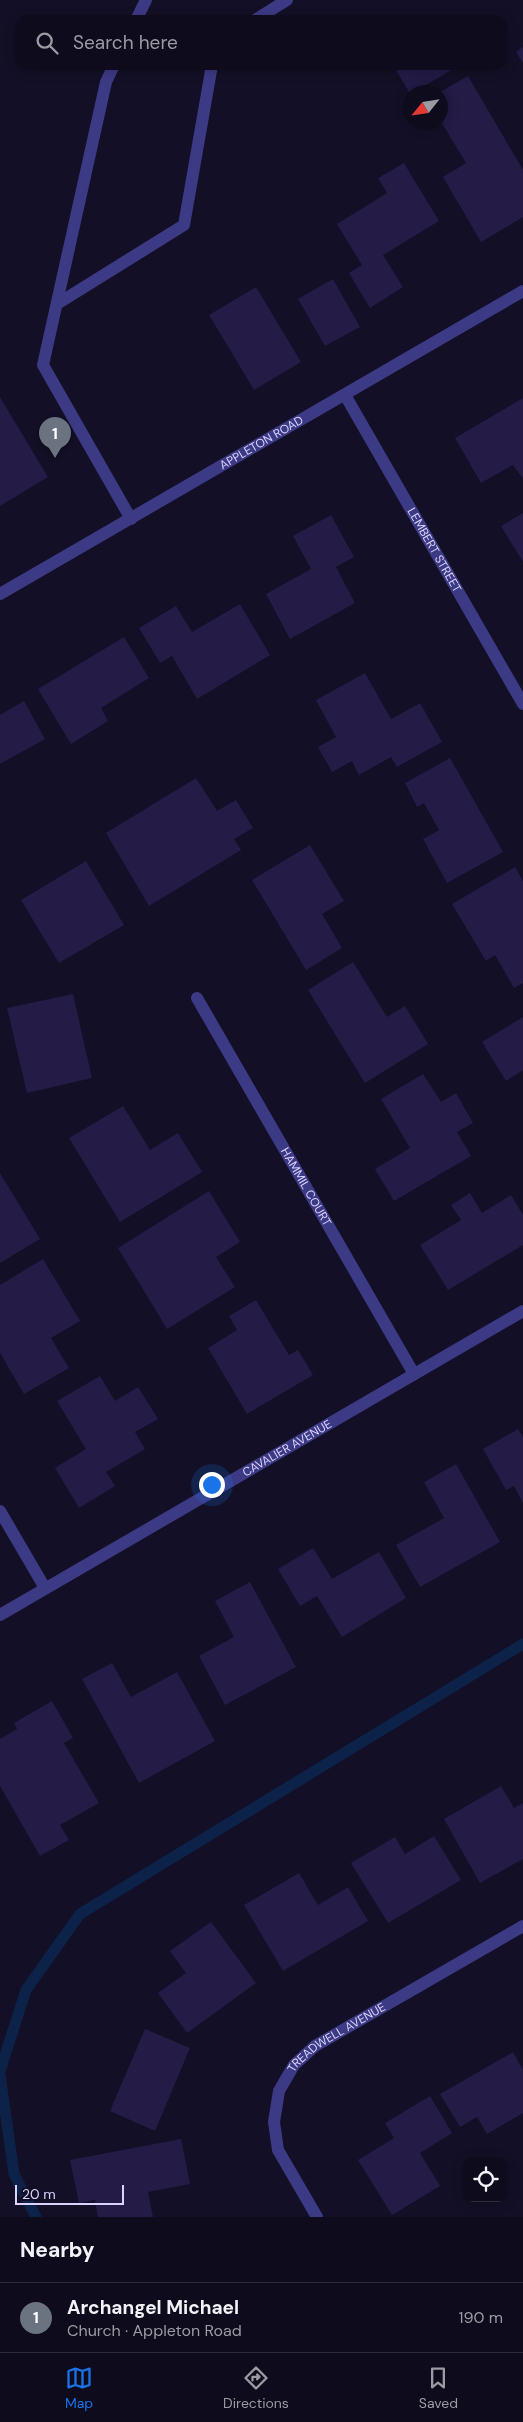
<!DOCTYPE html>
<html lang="en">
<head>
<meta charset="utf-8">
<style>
  :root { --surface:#0e0b1c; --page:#1c1929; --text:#f1f3f6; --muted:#9b9ba3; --line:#2e2b3b; --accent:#1a73e8 }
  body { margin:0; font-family:"DM Sans",sans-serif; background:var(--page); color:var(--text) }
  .controls { position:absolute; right:15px; bottom:15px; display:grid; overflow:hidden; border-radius:10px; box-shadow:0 2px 12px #0003 }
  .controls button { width:45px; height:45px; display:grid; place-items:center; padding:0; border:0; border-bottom:1px solid var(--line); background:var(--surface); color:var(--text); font:25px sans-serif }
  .compass { position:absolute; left:403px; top:85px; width:45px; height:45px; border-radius:50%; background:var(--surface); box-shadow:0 2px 12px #0003; rotate:240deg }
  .scale { position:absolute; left:15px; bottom:12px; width:109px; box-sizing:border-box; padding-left:5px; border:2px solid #d9d4ff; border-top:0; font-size:14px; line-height:18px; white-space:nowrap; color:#d9d4ff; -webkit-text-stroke:4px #130f26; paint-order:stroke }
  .you { position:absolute; left:211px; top:1484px; width:18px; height:18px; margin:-12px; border:4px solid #fff; border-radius:50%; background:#1a73e8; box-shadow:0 0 0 8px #1a73e833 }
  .badge { display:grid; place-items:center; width:32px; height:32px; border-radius:50%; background:var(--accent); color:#fff; font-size:16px; font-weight:700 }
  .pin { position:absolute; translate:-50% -41px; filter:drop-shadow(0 1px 2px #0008) }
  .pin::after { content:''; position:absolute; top:26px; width:18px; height:15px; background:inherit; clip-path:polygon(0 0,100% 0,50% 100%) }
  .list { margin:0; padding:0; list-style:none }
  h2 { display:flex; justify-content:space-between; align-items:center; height:65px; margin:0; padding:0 20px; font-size:21px }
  h2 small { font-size:16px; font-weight:400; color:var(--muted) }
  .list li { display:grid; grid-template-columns:32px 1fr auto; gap:15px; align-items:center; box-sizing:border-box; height:70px; padding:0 20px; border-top:1px solid var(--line) }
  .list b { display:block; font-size:19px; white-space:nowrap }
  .list p { margin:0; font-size:16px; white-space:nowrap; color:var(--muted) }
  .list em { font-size:16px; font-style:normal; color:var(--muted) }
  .icon { flex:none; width:28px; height:28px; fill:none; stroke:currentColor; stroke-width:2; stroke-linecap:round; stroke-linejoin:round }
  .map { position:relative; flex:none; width:523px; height:2217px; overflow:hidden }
  .search { position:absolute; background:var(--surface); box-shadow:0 2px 12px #0003; left:15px; right:15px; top:15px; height:55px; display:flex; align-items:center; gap:12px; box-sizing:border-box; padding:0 18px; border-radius:15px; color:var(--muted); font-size:19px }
  .sheet { height:135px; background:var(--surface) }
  nav { display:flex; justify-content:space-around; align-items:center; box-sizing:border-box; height:70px; border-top:1px solid var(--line); background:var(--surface); font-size:14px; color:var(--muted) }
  nav a { display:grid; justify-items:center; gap:2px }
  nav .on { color:var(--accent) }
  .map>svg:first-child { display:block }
</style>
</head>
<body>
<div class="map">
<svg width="523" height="2217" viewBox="0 0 523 2217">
  <rect width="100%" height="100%" fill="#130f26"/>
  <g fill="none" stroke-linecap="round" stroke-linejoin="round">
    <g stroke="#0c2248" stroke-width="11">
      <path d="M0 2071 26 1990 80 1914 523 1644"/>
      <path d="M0 2074 14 2174 36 2217"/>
    </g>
  </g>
  <g fill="#241b47">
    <path d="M523 47V63L516 52Z"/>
    <path d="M393 65H451L453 69 414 92H409Z"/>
    <path d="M468 76 523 170V217L481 242 443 177 466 163 440 120V92Z"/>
    <path d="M404 163 439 221 383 255 403 287 370 308 349 273 362 265 337 224 387 193 378 178Z"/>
    <path d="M333 279 360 327 325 346 298 299Z"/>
    <path d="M256 287 301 362 254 390 209 315Z"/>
    <path d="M0 397 48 477 0 506Z"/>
    <path d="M523 398V479L513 465 481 483 455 438Z"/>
    <path d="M523 513V562L501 526Z"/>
    <path d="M331 515 354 557 336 567 355 603 290 639 266 594 311 569 293 536Z"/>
    <path d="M240 604 270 655 197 699 172 656 160 663 139 628 176 606 192 632Z"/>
    <path d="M124 637 149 678 101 708 108 721 71 744 38 689Z"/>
    <path d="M365 673 391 719 420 703 442 742 397 767 391 757 359 775 352 761 332 772 318 747 336 737 316 700Z"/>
    <path d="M24 701 45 739 0 764V715Z"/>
    <path d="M450 758 503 852 447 883 423 839 439 830 424 803 417 807 405 783Z"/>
    <path d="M196 778 217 811 236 800 253 828 234 839 241 850 149 906 106 833Z"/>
    <path d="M310 845 344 901 322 914 342 948 306 970 252 880Z"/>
    <path d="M86 861 124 925 59 963 21 900Z"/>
    <path d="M515 867 523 881V983L514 988 495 955 486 961 452 904Z"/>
    <path d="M353 962 387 1017 405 1006 428 1044 365 1083 308 990Z"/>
    <path d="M73 994 92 1078 27 1093 7 1008Z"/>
    <path d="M523 1017V1070L506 1081 482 1042Z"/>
    <path d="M423 1074 441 1102 456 1093 473 1123 457 1132 471 1156 394 1201 375 1169 410 1148 381 1099Z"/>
    <path d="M123 1106 150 1150 178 1133 202 1172 120 1222 69 1138Z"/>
    <path d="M0 1173 40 1239 0 1263Z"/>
    <path d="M209 1191 240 1242 216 1257 235 1287 167 1329 118 1248Z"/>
    <path d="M470 1193 482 1213 511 1195 523 1215V1245L448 1290 420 1245 461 1220 451 1205Z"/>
    <path d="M43 1259 80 1321 51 1338 69 1368 24 1394 0 1353V1285Z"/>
    <path d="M256 1300 289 1355 298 1350 313 1375 247 1414 208 1348 237 1330 229 1316Z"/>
    <path d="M100 1376 115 1401 138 1387 158 1419 135 1432 145 1449 106 1472 115 1486 79 1508 55 1468 86 1449 57 1401Z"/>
    <path d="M518 1429 523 1437V1503L514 1486 506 1490 483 1449Z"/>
    <path d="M456 1464 500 1542 420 1587 396 1545 444 1518 424 1482Z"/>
    <path d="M313 1548 332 1579 379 1552 406 1598 342 1637 317 1596 300 1606 278 1569Z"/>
    <path d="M250 1582 296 1667 225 1705 199 1656 234 1637 215 1601Z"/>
    <path d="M112 1663 131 1697 177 1672 215 1741 139 1783 82 1679Z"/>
    <path d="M52 1701 73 1738 64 1743 99 1803 60 1825 69 1840 40 1856 0 1786V1739L17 1729 14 1723Z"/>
    <path d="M501 1786 514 1808 523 1803V1859L480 1883 444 1819Z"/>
    <path d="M434 1836 461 1880 388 1923 351 1863 395 1837 405 1854Z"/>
    <path d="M299 1873 318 1905 348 1887 368 1921 283 1971 244 1905Z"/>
    <path d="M211 1922 256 1983 187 2033 158 1993 186 1973 170 1951Z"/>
    <path d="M145 2029 190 2048 155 2131 110 2111Z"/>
    <path d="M513 2052 523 2070V2113L487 2134 477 2117 460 2127 440 2094Z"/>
    <path d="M430 2096 452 2133 420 2153 440 2186 392 2215 358 2160 394 2138 385 2123Z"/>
    <path d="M181 2139 190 2184 148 2192 153 2217H98L95 2200 79 2203 70 2160Z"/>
  </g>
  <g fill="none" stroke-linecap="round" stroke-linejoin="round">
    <g stroke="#3d3a85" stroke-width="12">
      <path d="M136 20 146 0"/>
      <path d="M255 20 287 0"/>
      <path d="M114 65 106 82 43 365 131 519"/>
      <path d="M57 304 184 225 212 65"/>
      <path id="s1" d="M345 395 523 704"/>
      <path id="s2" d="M0 594 523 291"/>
      <path id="s3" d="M197 998 414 1374"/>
      <path d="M0 1511 45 1588"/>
      <path id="s4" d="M0 1615 523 1311"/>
      <path id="s5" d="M317 2217 278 2150 274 2122 279 2091 294 2065 315 2046 523 1926"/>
    </g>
  </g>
  <g text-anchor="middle" stroke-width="5" stroke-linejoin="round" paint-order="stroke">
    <g font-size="12" fill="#d9d4ff" stroke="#130f26">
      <text dy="4" stroke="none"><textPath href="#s2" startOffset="302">APPLETON ROAD</textPath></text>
      <text dy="4" stroke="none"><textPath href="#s1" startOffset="179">LEMBERT STREET</textPath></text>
      <text dy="4" stroke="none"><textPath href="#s3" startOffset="218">HAMMIL COURT</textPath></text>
      <text dy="4" stroke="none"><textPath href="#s4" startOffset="332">CAVALIER AVENUE</textPath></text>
      <text dy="4" stroke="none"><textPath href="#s5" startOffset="218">TREADWELL AVENUE</textPath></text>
    </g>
  </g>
</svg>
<div class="controls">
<button><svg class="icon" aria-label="locate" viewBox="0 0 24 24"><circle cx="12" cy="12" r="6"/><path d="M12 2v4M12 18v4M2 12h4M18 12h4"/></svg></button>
</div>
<svg class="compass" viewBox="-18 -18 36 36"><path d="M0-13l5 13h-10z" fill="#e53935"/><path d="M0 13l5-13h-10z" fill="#9b9ba3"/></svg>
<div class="scale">20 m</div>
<div class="you"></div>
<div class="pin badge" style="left:55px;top:458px;background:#6b7280">1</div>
<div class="search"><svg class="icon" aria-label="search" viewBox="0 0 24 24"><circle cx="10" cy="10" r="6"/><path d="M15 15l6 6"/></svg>Search here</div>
</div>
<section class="sheet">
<h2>Nearby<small></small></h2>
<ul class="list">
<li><span class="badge" style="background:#6b7280">1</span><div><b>Archangel Michael</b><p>Church · Appleton Road</p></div><em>190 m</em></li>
</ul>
</section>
<nav>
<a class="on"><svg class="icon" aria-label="map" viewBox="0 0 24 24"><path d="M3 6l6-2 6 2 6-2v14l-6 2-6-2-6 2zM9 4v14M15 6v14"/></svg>Map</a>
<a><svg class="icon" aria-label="directions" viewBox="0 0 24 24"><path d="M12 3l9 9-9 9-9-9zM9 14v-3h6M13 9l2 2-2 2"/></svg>Directions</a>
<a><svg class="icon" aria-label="saved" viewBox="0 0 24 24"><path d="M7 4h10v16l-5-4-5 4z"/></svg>Saved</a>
</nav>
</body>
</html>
